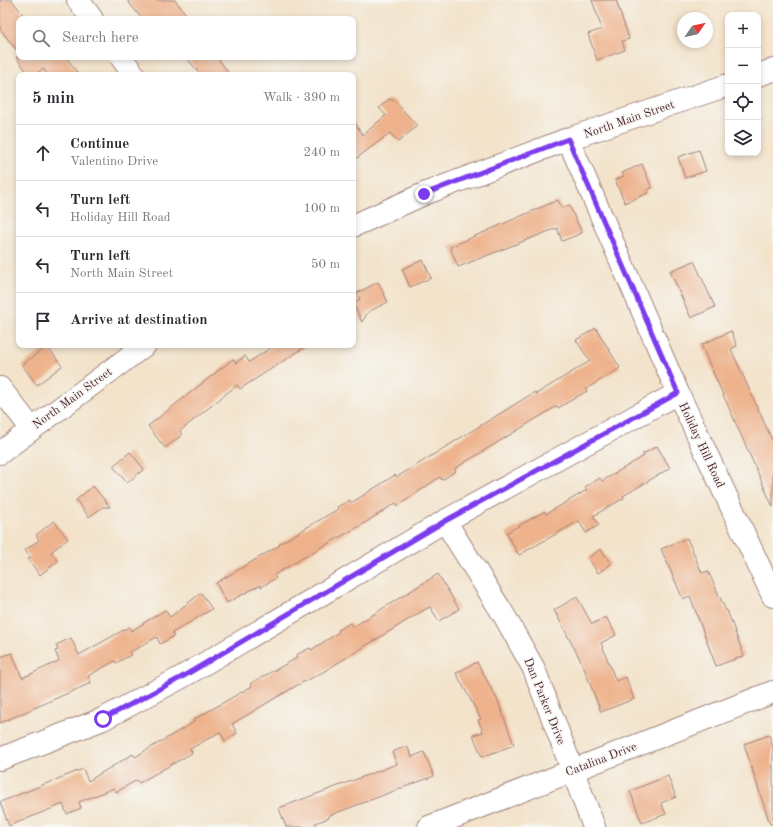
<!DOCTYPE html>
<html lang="en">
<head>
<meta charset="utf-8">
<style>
  :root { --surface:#fff; --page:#f2f2f3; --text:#2b2b33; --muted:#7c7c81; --line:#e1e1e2 }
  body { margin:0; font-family:"Old Standard TT",serif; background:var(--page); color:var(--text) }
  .controls { position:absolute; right:12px; top:12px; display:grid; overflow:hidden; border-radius:8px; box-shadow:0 2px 6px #0003 }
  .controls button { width:36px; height:36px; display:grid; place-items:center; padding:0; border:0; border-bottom:1px solid var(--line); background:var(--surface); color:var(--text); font:20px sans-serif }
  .compass { position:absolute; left:677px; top:12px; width:36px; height:36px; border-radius:50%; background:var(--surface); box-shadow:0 2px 6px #0003; rotate:56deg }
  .stop { position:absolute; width:12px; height:12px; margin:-9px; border:3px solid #7c3aed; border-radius:50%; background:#fff }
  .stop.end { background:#7c3aed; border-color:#fff; box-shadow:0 1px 4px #0008 }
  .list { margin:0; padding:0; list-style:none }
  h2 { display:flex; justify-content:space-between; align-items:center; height:52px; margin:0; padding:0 16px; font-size:17px }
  h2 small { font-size:13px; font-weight:400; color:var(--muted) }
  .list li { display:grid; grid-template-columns:26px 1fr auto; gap:12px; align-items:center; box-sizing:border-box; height:56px; padding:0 16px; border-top:1px solid var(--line) }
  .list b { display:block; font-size:15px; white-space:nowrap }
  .list p { margin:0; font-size:13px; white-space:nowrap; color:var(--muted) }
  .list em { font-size:13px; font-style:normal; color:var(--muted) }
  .icon { flex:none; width:22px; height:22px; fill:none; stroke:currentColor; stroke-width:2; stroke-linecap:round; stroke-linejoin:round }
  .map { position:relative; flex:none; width:773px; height:827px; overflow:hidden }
  .search { position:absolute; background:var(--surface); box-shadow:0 2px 6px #0003; left:16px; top:16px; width:340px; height:44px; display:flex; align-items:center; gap:10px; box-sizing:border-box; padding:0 14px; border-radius:8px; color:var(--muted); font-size:15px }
  .panel { position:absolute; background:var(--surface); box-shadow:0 2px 6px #0003; left:16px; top:72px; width:340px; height:276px; border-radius:8px }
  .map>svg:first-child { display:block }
</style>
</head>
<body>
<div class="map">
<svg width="773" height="827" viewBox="0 0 773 827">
  <rect width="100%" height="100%" fill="#f6f6f2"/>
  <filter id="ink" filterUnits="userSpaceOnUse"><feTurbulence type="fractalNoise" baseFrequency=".025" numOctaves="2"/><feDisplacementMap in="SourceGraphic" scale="8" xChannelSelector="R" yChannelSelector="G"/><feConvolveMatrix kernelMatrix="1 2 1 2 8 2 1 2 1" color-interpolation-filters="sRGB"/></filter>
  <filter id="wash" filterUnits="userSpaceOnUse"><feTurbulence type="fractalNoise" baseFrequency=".012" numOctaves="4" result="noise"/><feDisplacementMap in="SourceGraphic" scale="16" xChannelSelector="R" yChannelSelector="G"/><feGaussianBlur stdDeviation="0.9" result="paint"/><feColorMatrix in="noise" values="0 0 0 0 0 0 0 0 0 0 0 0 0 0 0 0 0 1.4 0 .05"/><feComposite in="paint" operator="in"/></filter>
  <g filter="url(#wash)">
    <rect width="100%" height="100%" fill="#f3e3cb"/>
    <g id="blocks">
      <g fill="#eeb38d">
        <path d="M0 0H12L26 19H19V53L0 29Z"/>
        <path d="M127 0H175L190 19H142Z"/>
        <path d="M592 0H616L629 39 622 41 625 50 597 60 588 34 602 29Z"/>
        <path d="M16 57H66L79 75H48L43 69 35 75H29Z"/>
        <path d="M186 57H217L230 75H201Z"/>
        <path d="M389 99 395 101 417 126 398 142 390 133 353 161V121L363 135 386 115 379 108Z"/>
        <path d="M699 150 706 171 685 178 678 157Z"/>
        <path d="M642 164 652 188 647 190 648 193 625 203 615 180 624 176 622 173Z"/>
        <path d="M558 200 562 208 569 205 582 233 562 241 557 228 458 267 450 247Z"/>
        <path d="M423 260 431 278 410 287 402 269Z"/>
        <path d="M694 261 715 307 691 318 670 271Z"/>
        <path d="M378 282 388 302 368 312 362 322 353 303 360 299 357 293Z"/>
        <path d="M596 328 620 368 586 389 587 391 558 408 557 406 454 469 456 471 442 480 440 477 398 506 396 503 360 526 318 549 274 575 276 578 261 587 260 585 227 603 216 583 280 545 279 544 338 509 337 507 350 500 351 503 395 475 397 477 535 392 536 394 590 361 576 340Z"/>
        <path d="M731 331 737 346 731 349 773 442V507L701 345Z"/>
        <path d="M275 345H308L240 389 237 385 180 431 182 435 165 448 148 426 233 359 236 363 245 356 249 362Z"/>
        <path d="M47 346 62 366 37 385 22 365Z"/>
        <path d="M657 446 670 468 623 496 624 498 593 516 599 525 586 533 579 521 519 555 506 533 545 511 546 514 587 490 585 487 600 478 602 481 644 456 643 454Z"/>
        <path d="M130 452 144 469 127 483 113 466Z"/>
        <path d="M93 486 110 507H103L89 517 76 500Z"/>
        <path d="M54 521 68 539 51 552 58 561 40 575 28 559 31 558 25 550 39 540 36 535Z"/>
        <path d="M687 538 702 573 708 571 726 611 727 610 744 656 716 666 690 596 683 599 661 549Z"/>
        <path d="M601 549 611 564 598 573 588 558Z"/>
        <path d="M438 574 459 609 439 621 430 607 424 610 323 672 294 687 232 724 237 733 225 741 220 732 190 749 192 753 139 783 137 780 116 792 114 788 79 802 81 808 67 814 63 804 9 826 0 802 83 769 88 781 133 754 135 757 194 722 193 720 252 686 251 683 297 658 296 655 310 648 311 650 339 632 338 630 350 623 353 627Z"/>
        <path d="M201 593 212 609 172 633 174 636 160 644 157 637 129 653 131 655 116 663 115 661 88 676 91 683 0 723V657L12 653 22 678 59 661 55 651 58 650 56 645 71 638 79 655 129 627 131 631 165 610 170 617Z"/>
        <path d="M577 597 592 624 606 617 616 635 601 643 616 681 626 677 634 699 601 712 582 663 554 610Z"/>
        <path d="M477 662 498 701 514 745 482 757 473 735 483 732 478 720 481 719 456 673Z"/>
        <path d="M769 735 773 747V824H770L744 744Z"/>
        <path d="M407 746 412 757 424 752 434 776 328 816 329 818 315 823 317 827H286L279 808 397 764 392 752Z"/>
        <path d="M668 776 676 797 661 803 666 814 642 823 630 791Z"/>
      </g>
    </g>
  </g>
  <g filter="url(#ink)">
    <use href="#blocks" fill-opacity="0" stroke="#9e817b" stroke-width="1"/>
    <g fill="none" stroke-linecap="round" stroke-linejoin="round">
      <defs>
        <g id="minor">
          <path d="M78 0 92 19"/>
          <path d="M121 57 134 75"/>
          <path d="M568 139 678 393 773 596"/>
          <path d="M0 388 31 428"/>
          <path d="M445 521 505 617 534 669 594 827"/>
          <path d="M0 759 103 719 182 677 445 521 678 393"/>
          <path d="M429 827 773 692"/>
        </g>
        <g id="major">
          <path d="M758 75 773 70"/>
          <path d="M353 226 424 194 568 139 728 85"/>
          <path d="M0 453 145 345"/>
        </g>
      </defs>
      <use href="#minor" stroke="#9e817b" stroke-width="24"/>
      <use href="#major" stroke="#9e817b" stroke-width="24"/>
      <use href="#minor" stroke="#fff" stroke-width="22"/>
      <use href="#major" stroke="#fff" stroke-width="22"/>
    </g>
  </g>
  <g fill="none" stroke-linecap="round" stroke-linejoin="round" filter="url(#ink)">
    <path stroke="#7c3aed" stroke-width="5" d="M103 719 182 677 445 521 678 393 568 139 424 194"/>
  </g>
  <g text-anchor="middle" stroke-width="3" stroke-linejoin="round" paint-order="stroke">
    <g font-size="12" fill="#4a1f2b" stroke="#f6f6f2">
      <text transform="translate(629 119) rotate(-19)" y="4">North Main Street</text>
      <text transform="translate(72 398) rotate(-36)" y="4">North Main Street</text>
      <text transform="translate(702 445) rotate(65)" y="4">Holiday Hill Road</text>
      <text transform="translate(545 701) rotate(68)" y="4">Dan Parker Drive</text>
      <text transform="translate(601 759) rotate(-21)" y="4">Catalina Drive</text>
    </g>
  </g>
</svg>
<div class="controls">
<button>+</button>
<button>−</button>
<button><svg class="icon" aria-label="locate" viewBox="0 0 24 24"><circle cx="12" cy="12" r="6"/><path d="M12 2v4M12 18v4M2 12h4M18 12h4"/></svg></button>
<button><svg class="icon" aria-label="layers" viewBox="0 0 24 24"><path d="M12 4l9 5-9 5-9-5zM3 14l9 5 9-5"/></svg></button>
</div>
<svg class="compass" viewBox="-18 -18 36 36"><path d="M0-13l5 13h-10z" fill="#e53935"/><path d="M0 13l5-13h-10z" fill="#7c7c81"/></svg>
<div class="stop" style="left:103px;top:719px"></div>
<div class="stop end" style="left:424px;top:194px"></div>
<div class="search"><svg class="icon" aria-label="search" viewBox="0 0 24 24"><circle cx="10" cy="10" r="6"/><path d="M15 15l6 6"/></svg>Search here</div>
<section class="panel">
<h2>5 min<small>Walk · 390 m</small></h2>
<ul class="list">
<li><svg class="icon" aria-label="ahead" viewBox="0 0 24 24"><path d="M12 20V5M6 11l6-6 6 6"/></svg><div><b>Continue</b><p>Valentino Drive</p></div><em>240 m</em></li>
<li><svg class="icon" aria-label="left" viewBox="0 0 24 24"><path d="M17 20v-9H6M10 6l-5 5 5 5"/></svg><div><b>Turn left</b><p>Holiday Hill Road</p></div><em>100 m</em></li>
<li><svg class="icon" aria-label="left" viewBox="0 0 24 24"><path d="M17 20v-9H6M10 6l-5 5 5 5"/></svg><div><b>Turn left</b><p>North Main Street</p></div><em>50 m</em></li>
<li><svg class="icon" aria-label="arrive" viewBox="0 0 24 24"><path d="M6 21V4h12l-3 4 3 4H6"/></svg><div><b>Arrive at destination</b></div></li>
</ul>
</section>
</div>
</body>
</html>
